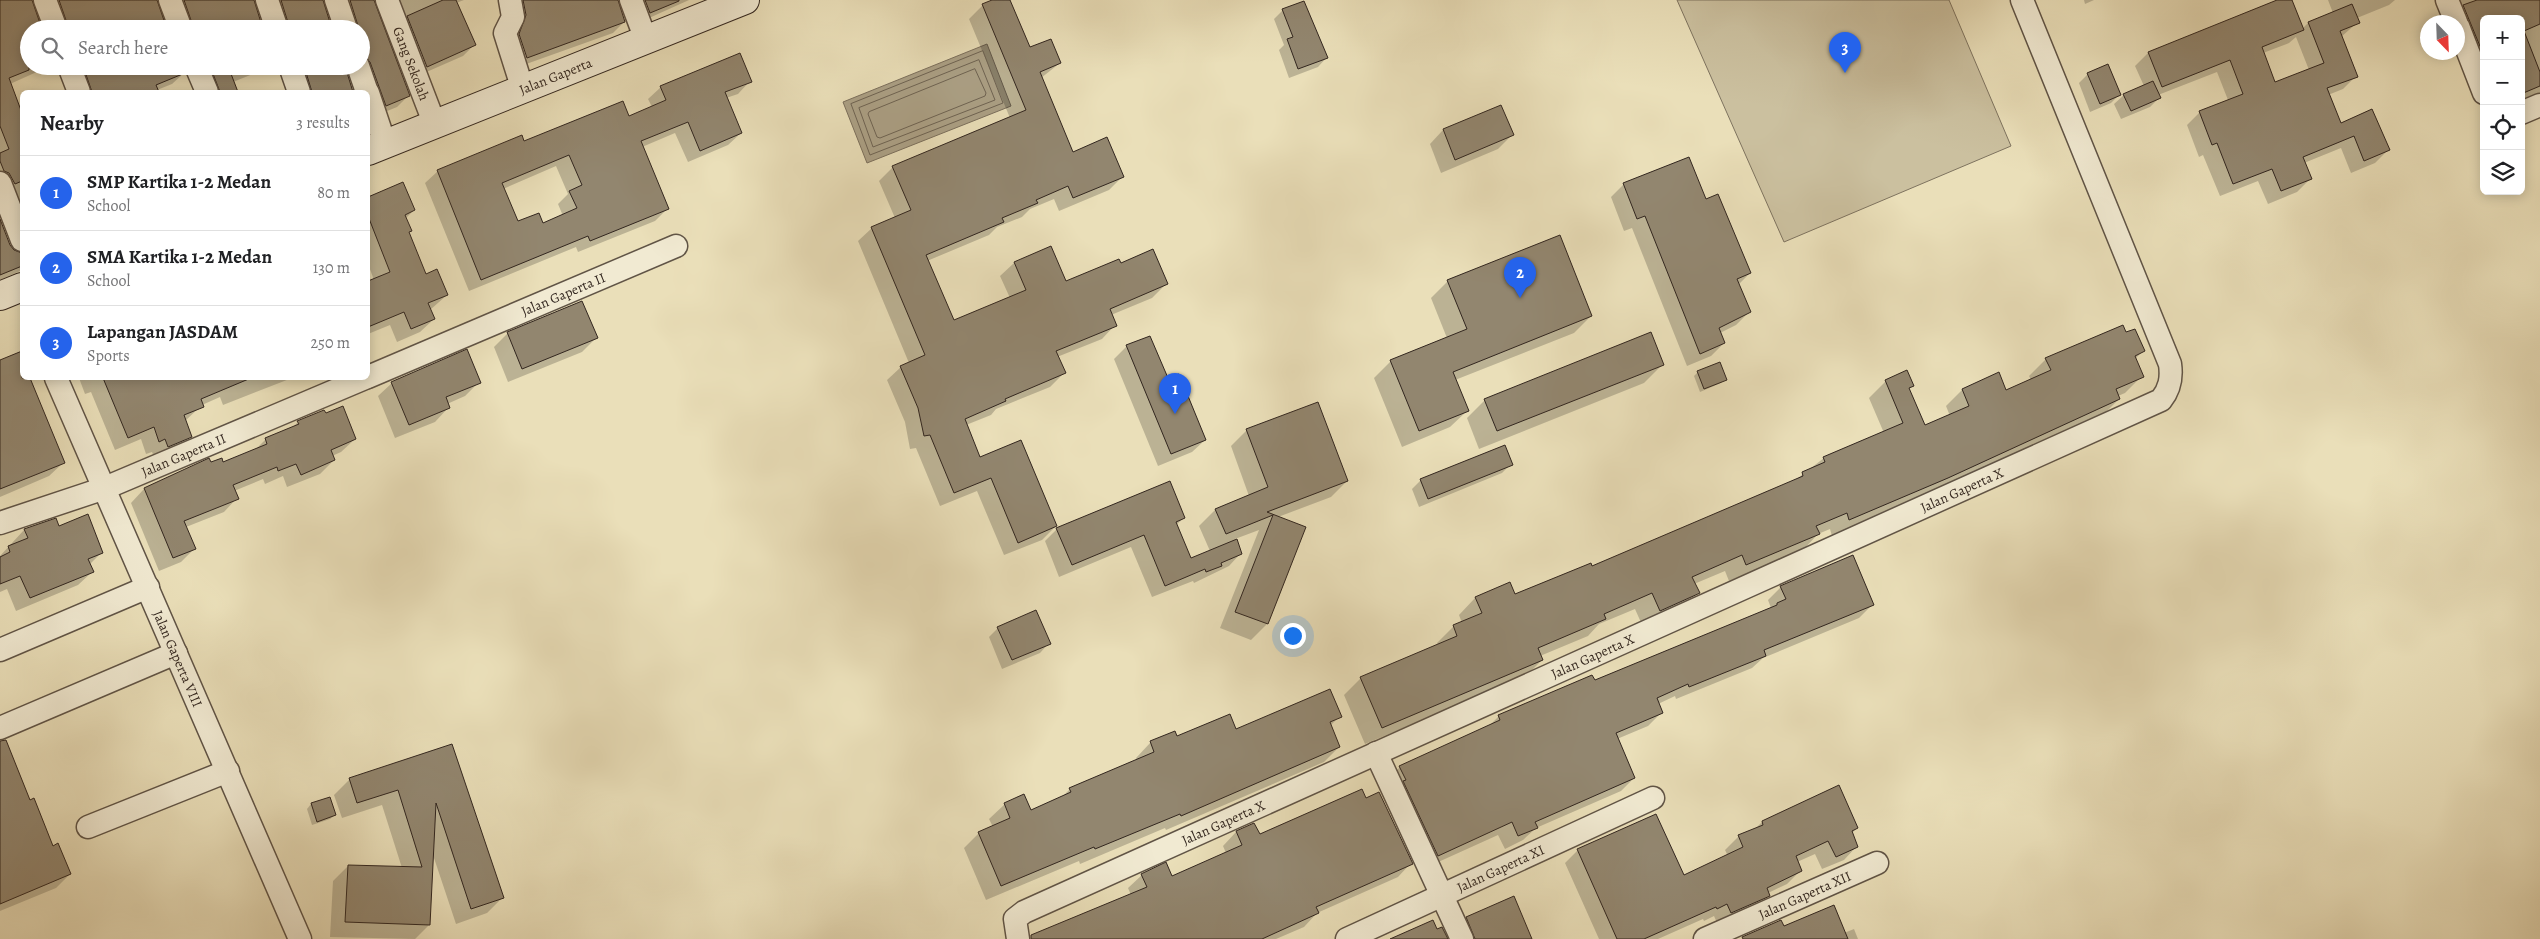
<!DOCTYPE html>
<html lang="en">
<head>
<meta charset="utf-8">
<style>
  :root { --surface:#fff; --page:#f6f6f6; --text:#202124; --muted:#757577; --line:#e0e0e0; --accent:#2563eb }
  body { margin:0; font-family:Alegreya,serif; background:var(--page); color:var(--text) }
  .controls { position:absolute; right:15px; top:15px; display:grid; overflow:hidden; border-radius:8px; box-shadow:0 2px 12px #0003 }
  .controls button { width:45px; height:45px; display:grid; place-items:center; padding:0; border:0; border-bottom:1px solid var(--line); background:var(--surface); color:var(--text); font:25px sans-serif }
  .compass { position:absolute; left:2420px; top:15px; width:45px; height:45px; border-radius:50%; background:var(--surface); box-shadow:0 2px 12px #0003; rotate:157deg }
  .you { position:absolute; left:1292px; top:635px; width:18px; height:18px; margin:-12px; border:4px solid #fff; border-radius:50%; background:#1a73e8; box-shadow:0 0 0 8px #1a73e833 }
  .badge { display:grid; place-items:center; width:32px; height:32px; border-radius:50%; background:var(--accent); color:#fff; font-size:16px; font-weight:700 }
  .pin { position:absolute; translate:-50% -41px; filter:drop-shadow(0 1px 2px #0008) }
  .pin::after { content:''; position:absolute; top:26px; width:18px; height:15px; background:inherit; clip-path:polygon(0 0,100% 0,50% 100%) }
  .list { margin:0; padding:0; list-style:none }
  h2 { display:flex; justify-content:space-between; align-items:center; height:65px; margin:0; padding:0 20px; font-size:21px }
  h2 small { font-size:16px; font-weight:400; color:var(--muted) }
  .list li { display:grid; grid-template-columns:32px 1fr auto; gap:15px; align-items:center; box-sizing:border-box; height:75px; padding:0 20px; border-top:1px solid var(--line) }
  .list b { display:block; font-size:19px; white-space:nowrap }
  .list p { margin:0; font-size:16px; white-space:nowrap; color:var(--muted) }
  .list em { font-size:16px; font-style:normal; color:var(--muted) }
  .icon { flex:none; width:28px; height:28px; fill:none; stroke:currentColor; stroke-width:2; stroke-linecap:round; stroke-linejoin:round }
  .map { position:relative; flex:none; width:2540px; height:939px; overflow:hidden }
  .search { position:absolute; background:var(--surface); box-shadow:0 2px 12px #0003; left:20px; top:20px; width:350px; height:55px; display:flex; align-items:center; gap:12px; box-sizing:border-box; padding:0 18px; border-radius:28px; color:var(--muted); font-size:19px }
  .panel { position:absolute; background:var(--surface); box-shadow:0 2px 12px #0003; left:20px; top:90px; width:350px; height:290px; border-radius:8px }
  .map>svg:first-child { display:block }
</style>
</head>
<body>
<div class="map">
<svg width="2540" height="939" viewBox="0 0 2540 939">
  <rect width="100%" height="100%" fill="#eadfb9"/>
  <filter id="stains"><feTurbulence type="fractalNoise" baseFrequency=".004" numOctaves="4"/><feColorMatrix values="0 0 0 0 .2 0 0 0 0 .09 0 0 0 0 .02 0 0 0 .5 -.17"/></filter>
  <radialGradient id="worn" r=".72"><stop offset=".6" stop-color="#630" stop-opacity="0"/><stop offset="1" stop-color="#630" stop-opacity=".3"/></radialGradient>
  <path fill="#cbc09f" stroke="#7e735f" d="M1677 0H1949L2011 146 1784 242Z"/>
  <path fill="#aba085" stroke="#7b6f5c" d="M987 44 1011 106 867 163 843 102Z"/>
  <g fill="#0003" fill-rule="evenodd">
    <path d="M0 0H31L29 66H50L10 84 22 115V245L0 188Z"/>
    <path d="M40 0H156L166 29H54Z"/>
    <path d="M162 0H253L262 29H178Z"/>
    <path d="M262 0H322L331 29H274Z"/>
    <path d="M331 0H373L408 96 397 107 375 116 361 66V29H343Z"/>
    <path d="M382 0H464L456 3 474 45 463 56 415 77Z"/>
    <path d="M505 0H617L624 22 613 33 515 68Z"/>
    <path d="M626 0H689L638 23Z"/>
    <path d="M995 0H1009L1029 49 1060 63 1041 78 1072 153 1122 177 1109 190 1059 211 1054 199 1030 209 1022 217 997 227 989 235 927 261 953 322 1010 298 1000 276 1014 263 1050 247 1065 283 1120 264 1166 284 1152 298 1111 315 1115 325 1102 339 1057 357 1064 373 1050 387 996 409 991 415 966 425 980 458 1056 526 1042 540 1004 555 977 491 940 506 916 448 910 449 905 422 887 380 901 367 909 363 858 241 872 228 895 218 879 181 893 167 1010 118 969 19 983 5Z"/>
    <path d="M2084 0H2094L2085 4Z"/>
    <path d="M2281 0H2290L2302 29 2308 23 2333 13 2328 0H2395L2389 5 2357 18 2358 22 2341 37 2356 76 2343 89 2328 95 2340 125 2388 150 2375 163 2351 173 2341 148 2304 163 2310 179 2297 192 2268 204 2258 181 2220 196 2203 155 2199 157 2187 125 2200 112 2228 100 2217 72 2158 95 2159 98 2150 107 2121 119 2114 104 2124 95 2144 86 2135 66 2148 53ZM2296 37 2309 70 2274 83 2263 53 2289 43Z"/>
    <path d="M2444 0H2540V93L2521 100V19H2484V102Z"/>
    <path d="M1283 10 1327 57 1318 67 1289 78 1279 50 1284 45 1274 19Z"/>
    <path d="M62 66H182L184 73 172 84 157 90V92H78Z"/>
    <path d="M190 66H273L233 82 237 92H206Z"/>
    <path d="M283 66H344L352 92H298Z"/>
    <path d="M2088 74 2120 94 2111 103 2090 112 2079 83Z"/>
    <path d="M750 81 738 94 726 98 741 133 728 145 688 162 675 133 642 147 668 208 655 221 578 252 576 247 469 291 425 183 438 171 524 143 628 117 652 107 648 99 661 87ZM556 166 568 194 558 204 563 216 542 224 517 223 503 189Z"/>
    <path d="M1500 106 1512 135 1498 149 1441 173 1430 144 1443 130Z"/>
    <path d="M402 183 414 210 405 219 408 232 425 276 447 295 430 310 434 319 420 332 397 342 390 325 368 334V283L374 280 368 264V198Z"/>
    <path d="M1624 184 1705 200 1750 273 1738 285 1749 312 1736 325 1720 333 1724 343 1711 356 1687 366 1632 228 1624 231 1611 197Z"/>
    <path d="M0 223 9 246 14 252 22 253V270L0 280Z"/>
    <path d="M1448 281 1591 316 1574 333 1455 380 1467 411 1450 427 1402 447 1374 378 1391 361 1447 338 1431 298Z"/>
    <path d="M508 333 596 338 582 352 508 382 494 347Z"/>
    <path d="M2126 334 2143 351 2135 359 2142 376 2125 393 2118 396 2119 399 2102 416 1832 536 1830 529 1818 534 1802 551 1729 581 1725 571 1694 584 1698 593 1681 610 1643 627 1635 609 1599 624 1588 636 1540 656 1542 660 1525 677 1365 744 1344 695 1361 678 1438 645 1437 643 1454 626 1462 623 1459 615 1475 598 1510 583 1515 596 1592 567 1794 481 1824 458 1884 433 1869 398 1886 381 1912 386 1909 389 1925 427 1950 416 1946 406 1962 390 2006 391 2031 380 2029 376 2046 359Z"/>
    <path d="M1149 337 1167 380 1205 440 1192 452 1158 466 1114 359 1127 346Z"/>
    <path d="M18 354 22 364V378H28L63 463 49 476 0 497V361Z"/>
    <path d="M1662 365 1644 383 1479 449 1467 418 1485 400Z"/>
    <path d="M1698 372 1725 379 1721 383 1700 392 1694 376Z"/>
    <path d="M79 378H292L223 405 220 397 202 405 185 421 191 436 178 450 155 459 152 452 146 454 141 439 115 450 91 392 85 394Z"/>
    <path d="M479 382 465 396 447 404 448 408 435 422 395 438 378 396 392 383Z"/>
    <path d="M298 422 355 439 341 452 332 456 334 460 320 474 287 487 283 476 265 484 263 479 234 491 237 498 224 512 186 527 194 549 181 562 159 571 131 503 144 489 209 460 210 463H223L255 450 266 439 291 429Z"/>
    <path d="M1247 430 1347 481 1331 497 1278 517 1305 527 1267 624 1251 640 1220 628 1259 530 1235 539 1241 553 1229 566 1194 583 1193 581 1152 597 1131 547 1059 577 1045 541 1057 529 1184 518 1176 525 1190 559 1210 551 1199 526 1215 510 1249 496 1231 446Z"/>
    <path d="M1511 464 1502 473 1419 507 1412 489 1421 480Z"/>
    <path d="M55 520 58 527 102 552 89 565 92 572 78 585 16 611 7 589 0 592V556L24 530Z"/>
    <path d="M1781 587 1872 605 1859 618 1763 658 1752 668 1676 699 1675 696 1658 704 1661 713 1648 726 1617 739 1634 778 1621 791 1536 828 1523 840 1505 849 1498 835 1425 868 1387 780 1400 767 1487 728 1499 716 1594 682 1771 608 1768 600Z"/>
    <path d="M998 628 1049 643 1040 653 1002 669 989 637Z"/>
    <path d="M1340 716 1330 726 1339 747 1324 762 1166 830 1165 828 1080 864 1079 861 986 900 964 848 979 833 993 827 989 819 1005 804 1030 811 1061 798 1070 789 1137 761 1136 758 1151 742Z"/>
    <path d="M451 746 502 898 487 913 456 924 433 855 429 925 415 939 330 937 333 881 348 866 402 868 382 805 342 818 334 795 350 779Z"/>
    <path d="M0 757 29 802 52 847 70 874 56 888 0 911Z"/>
    <path d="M1838 787 1857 828 1851 834 1857 846 1844 860 1822 869 1815 854 1797 862 1800 871 1787 884 1768 893 1769 896 1756 909 1718 925 1714 916 1704 921 1703 919 1658 939H1599L1565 863 1578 850 1683 877 1728 856 1725 850 1739 836 1754 830 1762 822Z"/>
    <path d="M329 798 335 815 330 819 312 825 307 809 311 804Z"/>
    <path d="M1366 799 1411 863 1398 877 1317 913 1304 927 1276 939H1032L1131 895 1128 888 1142 875 1171 878 1226 853 1223 846 1236 832 1254 824 1259 836Z"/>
    <path d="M1467 918 1531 939H1458L1454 931Z"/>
    <path d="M1780 921 1783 928 1844 933 1854 929 1858 939H1743Z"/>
  </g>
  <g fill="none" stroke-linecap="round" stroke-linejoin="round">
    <g stroke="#6e6352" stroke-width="1">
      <path d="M983 51 1003 103 870 155 851 104Z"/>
      <path d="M979 60 995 100 873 147 859 108Z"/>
      <path d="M975 69 986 93 985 96 880 138 877 137 868 114 869 112Z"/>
    </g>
  </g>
  <g fill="#92866f" stroke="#32261f" fill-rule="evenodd">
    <path d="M0 0H32L42 29H29V70L9 78 22 113V181L15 184 9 173 4 171 0 161V153L9 149 0 126Z"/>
    <path d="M59 0H157L167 29H69Z"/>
    <path d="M184 0H254L263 29H194Z"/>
    <path d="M281 0H323L332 29H290Z"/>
    <path d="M350 0H374L410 96 386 106 370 62 361 53V29H359Z"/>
    <path d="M443 0H456L476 45 427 67 407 16Z"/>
    <path d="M523 0H618L625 22 527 58 519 34 526 15Z"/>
    <path d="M645 0H679V1L650 13Z"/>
    <path d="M992 0H1010L1030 47 1051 39 1061 63 1040 72 1073 152 1107 137 1124 177 1073 198 1068 186 1036 200 1038 203 1002 218 1004 222 926 255 954 320 1026 290 1014 262 1051 246 1066 281 1119 259 1121 263 1153 249 1168 284 1110 309 1117 326 1056 351 1066 373 1005 399 1006 401 965 419 980 457 1021 440 1057 526 1018 543 991 478 954 493 930 435 924 436 918 408 900 366 925 355 871 227 911 210 892 166 1026 110 982 4Z"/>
    <path d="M2277 0H2292L2304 30 2262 47 2275 82 2324 63 2308 22 2352 4 2360 23 2340 31 2358 77 2327 88 2341 123 2372 109 2390 150 2364 161 2354 136 2303 157 2312 179 2281 191 2272 169 2233 184 2217 143 2212 145 2199 111 2243 94 2230 60 2162 87 2148 52Z"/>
    <path d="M2477 0H2540V24L2524 31 2540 72V86L2521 94V19H2484V56L2463 5Z"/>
    <path d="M1304 1 1328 58 1298 69 1287 39 1293 37 1282 9Z"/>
    <path d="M740 53 752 82 725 92 742 133 700 151 688 122 641 141 669 209 590 241 588 236 481 280 437 170 522 135 524 141 623 101 629 116 666 100 660 86ZM569 155 582 185 569 191 577 208 543 223 539 213 518 221 502 183Z"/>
    <path d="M2108 64 2121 95 2100 104 2087 73Z"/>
    <path d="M83 66H183L185 73 156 85 159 92H92Z"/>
    <path d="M210 66H228L238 92H220Z"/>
    <path d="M304 66H345L353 92H312Z"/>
    <path d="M2153 81 2161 98 2131 111 2123 94Z"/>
    <path d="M1501 105 1514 135 1455 160 1443 129Z"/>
    <path d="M1689 157 1706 199 1718 194 1751 273 1737 279 1751 312 1719 328 1725 343 1700 354 1645 216 1637 219 1623 183Z"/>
    <path d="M403 182 415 210 405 215 412 231 409 232 426 274 437 269 448 295 428 303 435 319 411 329 404 312 368 327V281L390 272 368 216V197Z"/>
    <path d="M0 219 10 245 14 250 22 253V266L0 275Z"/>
    <path d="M1560 235 1592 316 1453 372 1469 411 1419 431 1390 360 1467 329 1447 280Z"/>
    <path d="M582 301 598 338 522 369 507 332Z"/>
    <path d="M2123 325 2126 332 2135 329 2145 351 2135 356 2144 377 2116 389 2120 399 1948 478 1849 520 1847 513 1816 526 1820 534 1746 565 1742 555 1692 577 1700 593 1660 611 1652 593 1604 614 1606 619 1538 648 1543 660 1382 728 1360 677 1457 636 1453 625 1482 613 1475 597 1510 582 1515 594 1591 563 1592 566 1803 476 1802 472 1825 462 1823 457 1903 423 1885 380 1907 370 1914 386 1909 388 1925 425 1969 406 1962 389 1999 372 2006 390 2051 370 2045 358Z"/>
    <path d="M1651 332 1664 365 1497 431 1484 399Z"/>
    <path d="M1150 336 1168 378 1179 374 1206 440 1171 454 1126 345Z"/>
    <path d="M467 349 481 383 446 397 450 408 409 425 391 382Z"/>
    <path d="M22 351V378H30L65 463 0 489V360Z"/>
    <path d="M1720 362 1727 380 1704 389 1697 371Z"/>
    <path d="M103 378H251L201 399 204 407 184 415 192 437 168 447 165 439 159 442 154 427 128 438Z"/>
    <path d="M1318 402 1348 481 1267 512 1306 527 1268 624 1235 612 1273 515 1226 534 1215 509 1268 487 1246 429Z"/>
    <path d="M343 406 356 439 331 450 335 460 301 475 296 464 278 471 277 467 233 485 239 499 184 521 196 549 173 558 144 488 209 458 211 462 222 458 223 462 267 444 265 438 299 424 297 421 324 410 326 413Z"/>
    <path d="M1505 445 1513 465 1428 499 1420 479Z"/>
    <path d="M1170 481 1185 518 1176 522 1191 558 1237 539 1242 554 1221 563 1222 566 1206 572 1205 569 1165 586 1144 535 1072 565 1056 528Z"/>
    <path d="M88 514 103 553 88 559 94 572 30 598 20 576 0 584V557L10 552 8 546 28 538 24 529 56 518 59 526Z"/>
    <path d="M1853 555 1874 605 1764 650 1766 656 1689 687 1688 684 1657 698 1663 713 1616 733 1635 778 1535 822 1538 828 1518 836 1512 822 1438 856 1403 781 1406 780 1399 766 1500 720 1498 715 1592 675 1595 680 1777 605V603L1786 599 1780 586Z"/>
    <path d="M1036 610 1051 644 1012 660 997 627Z"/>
    <path d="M1330 689 1342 717 1330 722 1340 747 1181 816 1180 814 1095 849 1094 847 1001 886 978 832 1010 818 1004 803 1024 794 1031 810 1071 792 1069 788 1154 752 1150 741 1175 731 1177 736 1230 714 1236 729Z"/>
    <path d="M6 740 30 800 34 798 53 846 58 843 71 874 0 904V741Z"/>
    <path d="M452 744 504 898 471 909 436 803 430 925 345 922 348 865 422 867 398 790 357 803 349 778Z"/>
    <path d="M1839 785 1858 828 1852 831 1858 847 1836 857 1828 841 1796 856 1802 871 1767 888 1770 896 1731 913 1727 904 1717 909 1716 907 1644 939H1617L1577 849 1656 814 1684 875 1743 847 1738 835 1763 825 1762 821Z"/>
    <path d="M1362 789 1366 798 1379 792 1413 864 1316 907 1319 913 1262 939H1031V935L1147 887 1141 874 1166 862 1172 876 1242 845 1236 831 1254 823 1260 834Z"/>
    <path d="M330 797 336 815 317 822 311 803Z"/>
    <path d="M1514 896 1532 939H1475L1466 917Z"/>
    <path d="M1834 905 1848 939H1743L1742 937 1781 920 1784 926Z"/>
    <path d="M1433 920 1437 929 1442 927 1448 939H1390Z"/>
  </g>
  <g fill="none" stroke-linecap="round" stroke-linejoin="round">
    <defs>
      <g id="street">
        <path d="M45 0 56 29"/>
        <path d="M170 0 181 29"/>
        <path d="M267 0 277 29"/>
        <path d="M336 0 346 29"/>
        <path id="s1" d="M387 0 435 125"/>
        <path d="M510 0 513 17 505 33 523 90"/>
        <path d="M631 0 646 40"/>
        <path d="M2447 0 2456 22"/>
        <path d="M2458 26 2484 93"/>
        <path d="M69 66 79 92"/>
        <path d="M196 66 207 92"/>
        <path d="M290 66 299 92"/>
        <path d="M358 66 367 92"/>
        <path d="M368 93 385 144"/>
        <path d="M2521 113 2540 105"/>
        <path d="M0 183 22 240"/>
        <path id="s2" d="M368 377 676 246"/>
        <path id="s3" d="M56 378 300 939"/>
        <path id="s4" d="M0 523 105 488 365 378"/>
        <path d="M0 650 148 587"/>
        <path d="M0 728 176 653"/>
        <path d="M1376 753 1462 939"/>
        <path d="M88 827 228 771"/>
        <path id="s5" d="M1018 939 1015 919 1024 912 2161 400C2170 389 2172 378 2170 364L2022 0"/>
        <path id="s6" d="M1347 939 1653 798"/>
        <path id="s7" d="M1705 939 1877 863"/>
      </g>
      <g id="secondary">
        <path id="s8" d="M368 151 745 0"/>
        <path d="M0 296 22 287"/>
      </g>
    </defs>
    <use href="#street" stroke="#605446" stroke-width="25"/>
    <use href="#secondary" stroke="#32261f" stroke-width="30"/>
    <use href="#street" stroke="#f1ead2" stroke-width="22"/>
    <use href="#secondary" stroke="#f1ead2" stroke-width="28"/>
  </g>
  <g text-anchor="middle" stroke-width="5" stroke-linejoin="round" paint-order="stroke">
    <g font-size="14" fill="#32261f" stroke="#f1ead2">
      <text dy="5" stroke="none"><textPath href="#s1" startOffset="68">Gang Sekolah</textPath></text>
      <text dy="5" stroke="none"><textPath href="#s8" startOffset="202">Jalan Gaperta</textPath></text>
      <text dy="5" stroke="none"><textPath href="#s2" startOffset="212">Jalan Gaperta II</textPath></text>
      <text dy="5" stroke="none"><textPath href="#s4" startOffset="196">Jalan Gaperta II</textPath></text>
      <text dy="5" stroke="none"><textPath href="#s5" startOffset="1060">Jalan Gaperta X</textPath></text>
      <text dy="5" stroke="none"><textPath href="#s5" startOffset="655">Jalan Gaperta X</textPath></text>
      <text dy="5" stroke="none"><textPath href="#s3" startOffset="306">Jalan Gaperta VIII</textPath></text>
      <text dy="5" stroke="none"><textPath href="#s5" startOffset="250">Jalan Gaperta X</textPath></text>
      <text dy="5" stroke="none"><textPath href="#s6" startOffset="169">Jalan Gaperta XI</textPath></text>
      <text dy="5" stroke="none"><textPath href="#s7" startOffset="109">Jalan Gaperta XII</textPath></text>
    </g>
  </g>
  <rect width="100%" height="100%" filter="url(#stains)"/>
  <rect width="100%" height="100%" fill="url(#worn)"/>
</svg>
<div class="controls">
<button>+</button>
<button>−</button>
<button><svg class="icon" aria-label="locate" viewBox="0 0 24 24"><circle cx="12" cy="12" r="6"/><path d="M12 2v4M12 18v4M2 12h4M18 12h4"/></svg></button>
<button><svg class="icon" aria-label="layers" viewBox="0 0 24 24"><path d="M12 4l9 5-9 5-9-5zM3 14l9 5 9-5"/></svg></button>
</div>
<svg class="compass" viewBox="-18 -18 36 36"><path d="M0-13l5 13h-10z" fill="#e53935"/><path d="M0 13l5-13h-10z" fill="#757577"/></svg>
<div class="you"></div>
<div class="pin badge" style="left:1175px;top:414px">1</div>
<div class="pin badge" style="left:1520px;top:298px">2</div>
<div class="pin badge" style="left:1845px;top:73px">3</div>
<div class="search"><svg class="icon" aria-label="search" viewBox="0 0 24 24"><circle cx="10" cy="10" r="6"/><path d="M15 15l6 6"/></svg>Search here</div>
<section class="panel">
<h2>Nearby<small>3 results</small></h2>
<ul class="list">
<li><span class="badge">1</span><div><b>SMP Kartika 1-2 Medan</b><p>School</p></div><em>80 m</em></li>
<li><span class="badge">2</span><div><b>SMA Kartika 1-2 Medan</b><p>School</p></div><em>130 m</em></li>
<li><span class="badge">3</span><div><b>Lapangan JASDAM</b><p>Sports</p></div><em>250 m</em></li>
</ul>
</section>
</div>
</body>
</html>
